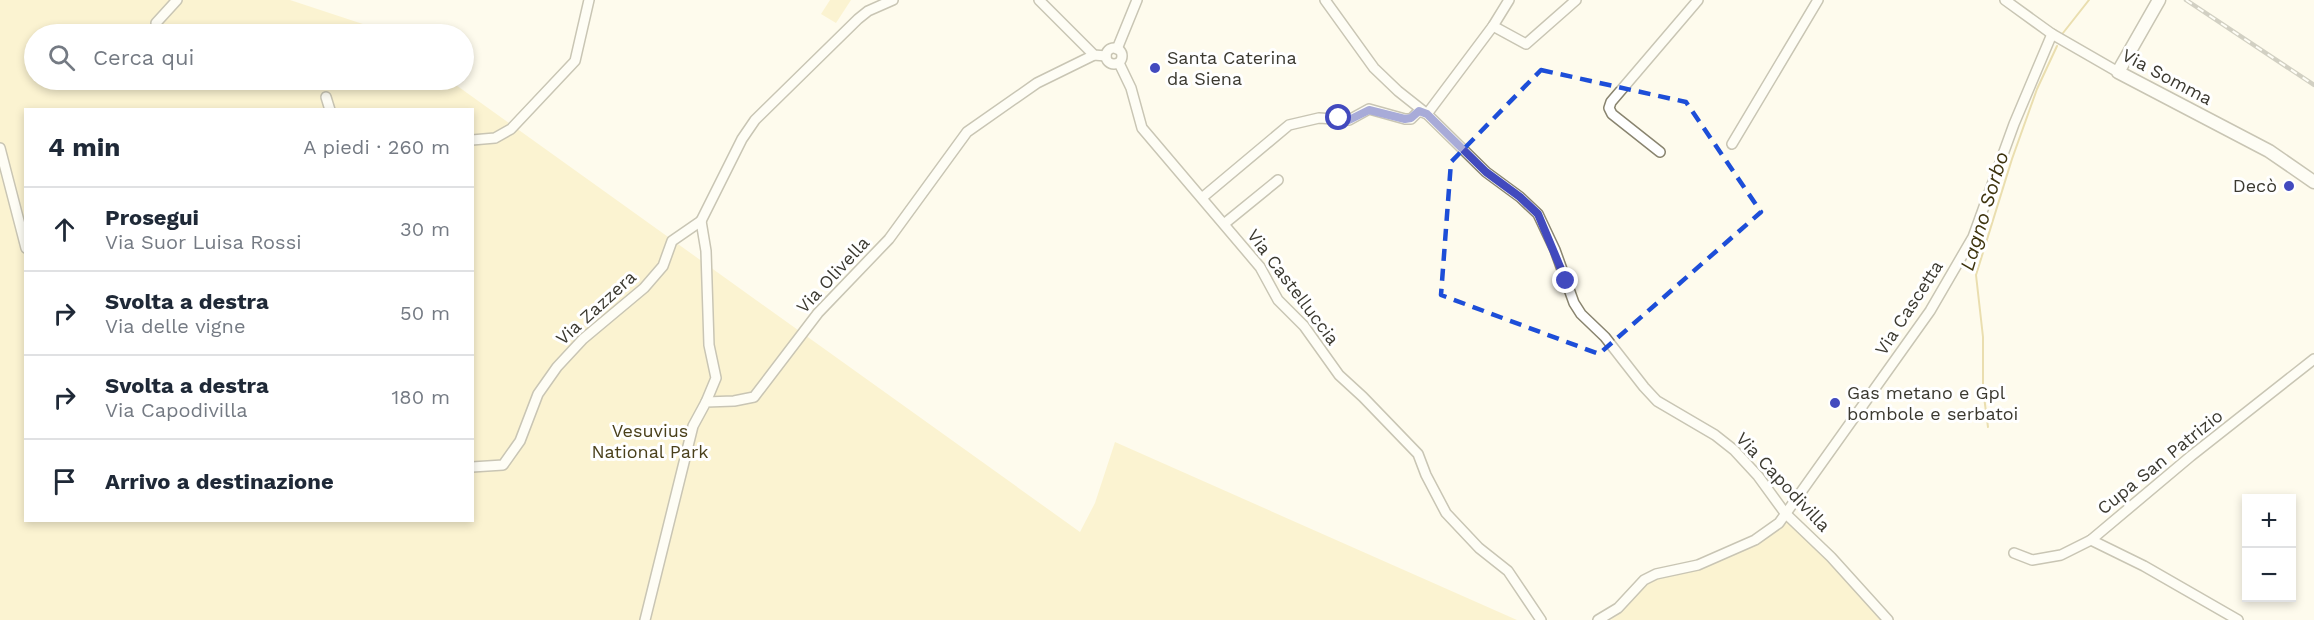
<!DOCTYPE html>
<html lang="it">
<head>
<meta charset="utf-8">
<style>
  :root { --surface:#fff; --page:#f6f6f7; --text:#1f2937; --muted:#747a83; --line:#e0e1e3 }
  body { margin:0; font-family:"Work Sans",sans-serif; background:var(--page); color:var(--text) }
  .controls { position:absolute; right:18px; bottom:18px; display:grid; overflow:hidden; border-radius:0px; box-shadow:0 3px 9px #0003 }
  .controls button { width:54px; height:54px; display:grid; place-items:center; padding:0; border:0; border-bottom:2px solid var(--line); background:var(--surface); color:var(--text); font:30px sans-serif }
  .stop { position:absolute; width:18px; height:18px; margin:-14px; border:4px solid #424abe; border-radius:50%; background:#fff }
  .stop.end { background:#424abe; border-color:#fff; box-shadow:0 2px 6px #0008 }
  .list { margin:0; padding:0; list-style:none }
  h2 { display:flex; justify-content:space-between; align-items:center; height:78px; margin:0; padding:0 24px; font-size:26px }
  h2 small { font-size:20px; font-weight:400; color:var(--muted) }
  .list li { display:grid; grid-template-columns:39px 1fr auto; gap:18px; align-items:center; box-sizing:border-box; height:84px; padding:0 24px; border-top:2px solid var(--line) }
  .list b { display:block; font-size:22px; white-space:nowrap }
  .list p { margin:0; font-size:20px; white-space:nowrap; color:var(--muted) }
  .list em { font-size:20px; font-style:normal; color:var(--muted) }
  .icon { flex:none; width:33px; height:33px; fill:none; stroke:currentColor; stroke-width:2; stroke-linecap:round; stroke-linejoin:round }
  .map { position:relative; flex:none; width:2314px; height:620px; overflow:hidden }
  .search { position:absolute; background:var(--surface); box-shadow:0 3px 9px #0003; left:24px; top:24px; width:450px; height:66px; display:flex; align-items:center; gap:15px; box-sizing:border-box; padding:0 21px; border-radius:33px; color:var(--muted); font-size:22px }
  .panel { position:absolute; background:var(--surface); box-shadow:0 3px 9px #0003; left:24px; top:108px; width:450px; height:414px; border-radius:0px }
  .map>svg:first-child { display:block }
</style>
</head>
<body>
<div class="map">
<svg width="2314" height="620" viewBox="0 0 2314 620">
  <rect width="100%" height="100%" fill="#fefbed"/>
  <g fill="#f9e9b0" fill-rule="evenodd">
    <path d="M0 0H290L378 29 386 34H34V80H449L1080 532 1095 503 1115 442 1517 620H0ZM26 110H472V520H26Z"/>
    <path d="M830 0H851L836 23 821 14Z"/>
    <path d="M1791 513 1891 620H1594L1632 595 1658 574 1706 557 1750 538Z"/>
  </g>
  <g fill="none" stroke-linecap="round" stroke-linejoin="round">
    <g stroke="#d3bb65" stroke-width="2">
      <path d="M2063 33 2089 0"/>
      <path d="M1988 427 1983 389V337L1976 275 2012 159 2037 89 2057 46"/>
    </g>
    <defs>
      <g id="minor">
        <path d="M1039 0 1094 55 1106 56"/>
        <path d="M1325 0 1374 68 1398 91 1427 114 1486 172 1520 197 1538 214 1555 250 1574 303 1581 314 1605 337 1644 387 1657 401 1715 435 1734 450 1758 476 1785 513 1831 557 1888 620"/>
        <path d="M2005 0 2052 34 2118 72"/>
        <path d="M156 23 177 0"/>
        <path d="M1493 26 1526 44 1576 0"/>
        <circle cx="1114" cy="56" r="8"/>
        <path d="M1117 49 1137 0"/>
        <path d="M1119 63 1131 88 1142 128 1260 267 1278 300 1304 326 1339 375 1363 397 1418 454 1426 475 1446 513 1479 548 1508 571 1541 620"/>
        <path d="M326 97 330 110"/>
        <path d="M472 140 495 138 511 129 575 61 589 0"/>
        <path d="M1732 144 1818 0"/>
        <path d="M0 148 26 248"/>
        <path d="M1660 152 1612 114 1609 108 1611 102 1698 0"/>
        <path d="M1203 197 1289 125 1319 118 1349 120 1369 109 1405 119H1411L1419 111 1427 114 1493 26 1509 0"/>
        <path d="M701 221 742 139 755 120 858 19 868 11 893 0"/>
        <path d="M701 221 706 251 709 345 716 378 706 402"/>
        <path d="M1224 224 1278 180"/>
        <path d="M472 467 503 465 520 441 538 394 557 367 583 339 644 288 663 266 672 241 701 221"/>
        <path d="M2091 540 2144 566 2238 620"/>
        <path d="M2014 553 2032 560 2061 555 2091 540 2191 456 2314 359"/>
        <path d="M645 620 693 426 706 402 734 401 754 397 818 313 889 239 967 132 1037 83 1094 55"/>
        <path d="M1598 620 1618 608 1644 580 1656 574 1698 565 1755 540 1779 523 1930 311 1973 237 2014 124 2052 34"/>
      </g>
      <path id="major" d="M2159 0 2118 72 2269 151 2314 182"/>
    </defs>
    <use href="#minor" stroke="#89846f" stroke-width="12"/>
    <use href="#major" stroke="#89846f" stroke-width="15"/>
    <use href="#minor" stroke="#fff" stroke-width="9"/>
    <use href="#major" stroke="#fff" stroke-width="12"/>
    <defs>
      <path id="rail" d="M2186 0 2314 85"/>
    </defs>
    <use href="#rail" stroke="#9e9c90" stroke-width="4.5"/>
    <use href="#rail" stroke="#fff" stroke-width="2" stroke-dasharray="7" stroke-linecap="butt"/>
  </g>
  <g fill="none" stroke-linecap="round" stroke-linejoin="round">
    <path stroke="#424abe" stroke-width="8" d="M1339 118 1349 120 1369 110 1405 119 1411 118 1419 111 1427 114 1486 172 1520 197 1538 214 1566 281"/>
  </g>
  <path d="M0 0H2314V620H0ZM1541 70 1686 102 1761 212 1599 354 1441 295 1451 162Z" fill="#fefbed" fill-opacity=".55" fill-rule="evenodd"/>
  <path fill="none" stroke="#1d4ed8" stroke-width="4.5" stroke-dasharray="12 8" stroke-linejoin="round" d="M1541 70 1686 102 1761 212 1599 354 1441 295 1451 162Z"/>
  <g fill="#424abe" stroke="#fff" stroke-width="2">
    <circle cx="1155" cy="68" r="6"/>
    <circle cx="2289" cy="186" r="6"/>
    <circle cx="1835" cy="403" r="6"/>
  </g>
  <g text-anchor="middle" stroke-width="6" stroke-linejoin="round" paint-order="stroke">
    <g font-size="18" fill="#3b3930" stroke="#fff" text-anchor="start">
      <text x="1167" y="64">Santa Caterina<tspan x="1167" dy="21">da Siena</tspan></text>
      <text x="2277" y="192" text-anchor="end">Decò</text>
      <text x="1847" y="399">Gas metano e Gpl<tspan x="1847" dy="21">bombole e serbatoi</tspan></text>
    </g>
    <g font-size="18" fill="#3b3930" stroke="#fff">
      <text transform="translate(2167 77) rotate(28)" y="6">Via Somma</text>
      <text transform="translate(833 275) rotate(-47)" y="6">Via Olivella</text>
      <text transform="translate(1293 287) rotate(53)" y="6">Via Castelluccia</text>
      <text transform="translate(596 308) rotate(-42)" y="6">Via Zazzera</text>
      <text transform="translate(1909 308) rotate(-57)" y="6">Via Cascetta</text>
      <text transform="translate(2160 462) rotate(-39)" y="6">Cupa San Patrizio</text>
      <text transform="translate(1783 482) rotate(47)" y="6">Via Capodivilla</text>
    </g>
    <g font-size="18" fill="#4a401b" stroke="#fff">
      <text x="650" y="437">Vesuvius<tspan x="650" dy="21">National Park</tspan></text>
    </g>
    <g font-size="20" font-style="italic" fill="#3e340e" stroke="#fff">
      <text transform="translate(1984 211) rotate(-73)" y="7">Lagno Sorbo</text>
    </g>
  </g>
</svg>
<div class="controls">
<button>+</button>
<button>−</button>
</div>
<div class="stop" style="left:1339px;top:118px"></div>
<div class="stop end" style="left:1566px;top:281px"></div>
<div class="search"><svg class="icon" aria-label="search" viewBox="0 0 24 24"><circle cx="10" cy="10" r="6"/><path d="M15 15l6 6"/></svg>Cerca qui</div>
<section class="panel">
<h2>4 min<small>A piedi · 260 m</small></h2>
<ul class="list">
<li><svg class="icon" aria-label="ahead" viewBox="0 0 24 24"><path d="M12 20V5M6 11l6-6 6 6"/></svg><div><b>Prosegui</b><p>Via Suor Luisa Rossi</p></div><em>30 m</em></li>
<li><svg class="icon" aria-label="right" viewBox="0 0 24 24"><path d="M7 20v-9h11M14 6l5 5-5 5"/></svg><div><b>Svolta a destra</b><p>Via delle vigne</p></div><em>50 m</em></li>
<li><svg class="icon" aria-label="right" viewBox="0 0 24 24"><path d="M7 20v-9h11M14 6l5 5-5 5"/></svg><div><b>Svolta a destra</b><p>Via Capodivilla</p></div><em>180 m</em></li>
<li><svg class="icon" aria-label="arrive" viewBox="0 0 24 24"><path d="M6 21V4h12l-3 4 3 4H6"/></svg><div><b>Arrivo a destinazione</b></div></li>
</ul>
</section>
</div>
</body>
</html>
